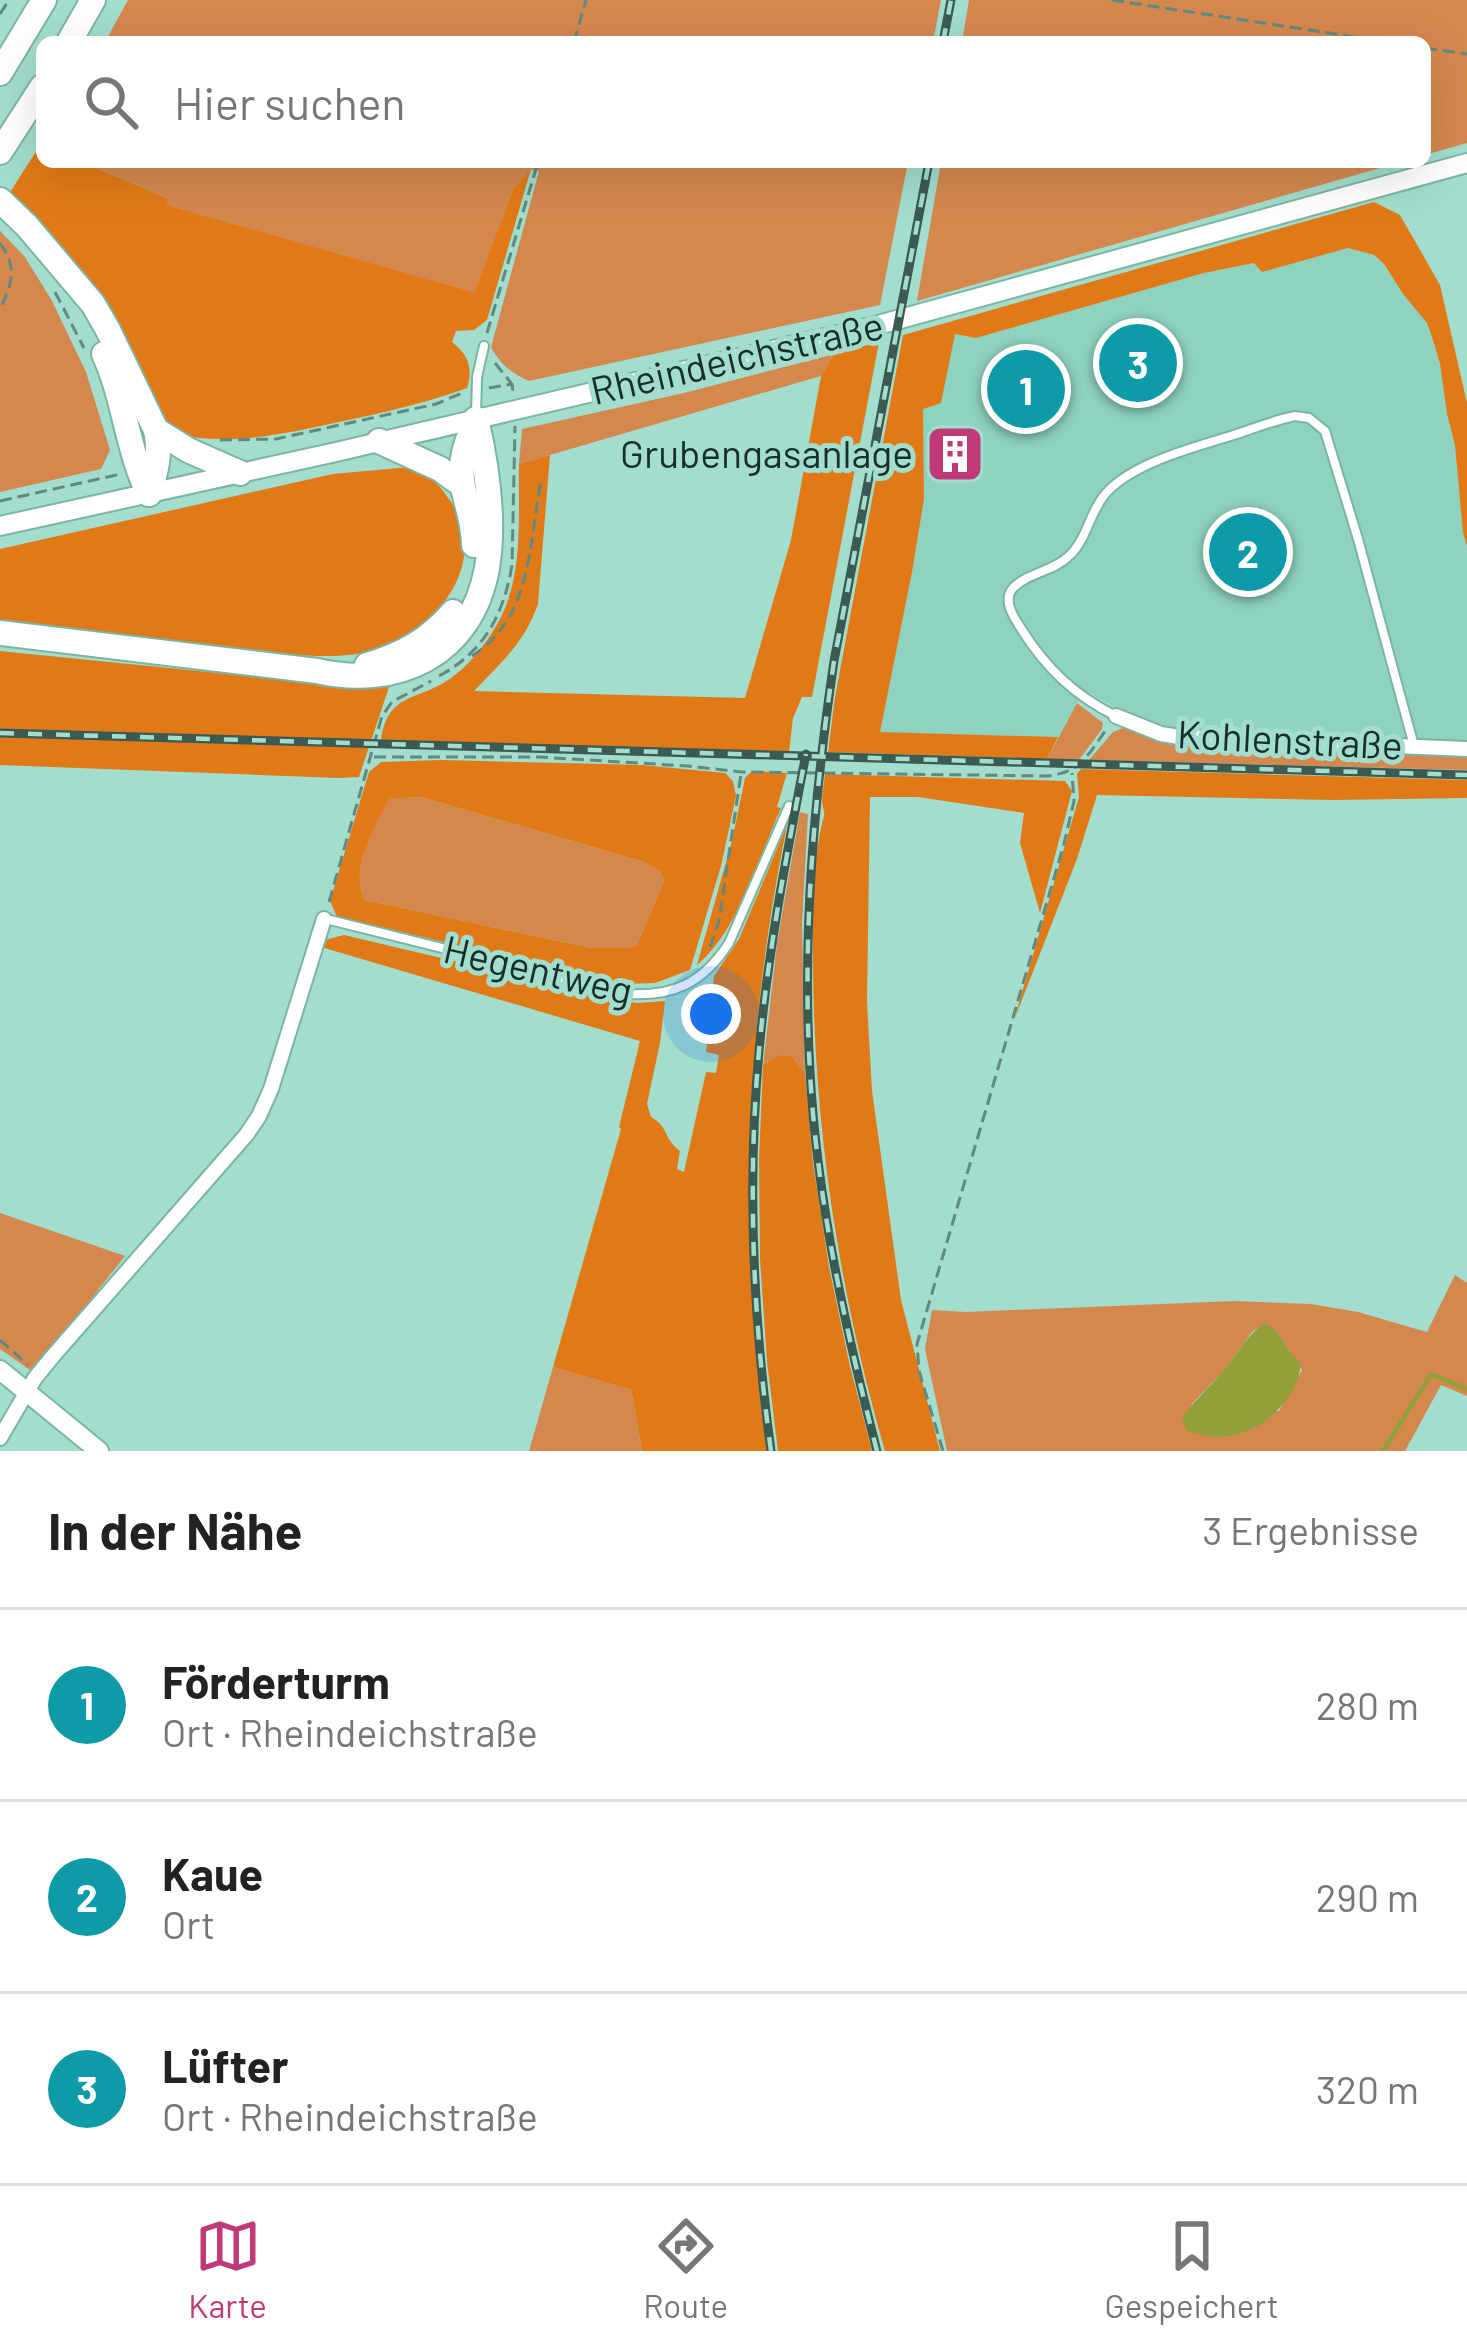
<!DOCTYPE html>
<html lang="de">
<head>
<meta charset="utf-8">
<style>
  :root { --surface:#fff; --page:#f2f2f2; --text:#222; --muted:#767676; --line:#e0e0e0; --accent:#c13a78 }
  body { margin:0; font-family:Barlow,sans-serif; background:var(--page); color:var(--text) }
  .you { position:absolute; left:711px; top:1014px; width:42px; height:42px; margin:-30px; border:9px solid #fff; border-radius:50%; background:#1a73e8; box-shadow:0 0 0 18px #1a73e833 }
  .badge { display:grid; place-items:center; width:78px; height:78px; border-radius:50%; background:var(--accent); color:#fff; font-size:39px; font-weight:700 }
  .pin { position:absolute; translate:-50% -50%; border:6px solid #fff; box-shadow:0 3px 12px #0006 }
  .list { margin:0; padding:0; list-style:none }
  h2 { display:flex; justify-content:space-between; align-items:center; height:156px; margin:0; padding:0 48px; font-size:51px }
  h2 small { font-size:39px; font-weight:400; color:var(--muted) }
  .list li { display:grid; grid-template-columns:78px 1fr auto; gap:36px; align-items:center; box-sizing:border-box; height:192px; padding:0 48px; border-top:3px solid var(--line) }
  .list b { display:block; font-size:45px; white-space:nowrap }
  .list p { margin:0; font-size:39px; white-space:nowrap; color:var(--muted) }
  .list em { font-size:39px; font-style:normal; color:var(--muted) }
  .icon { flex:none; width:66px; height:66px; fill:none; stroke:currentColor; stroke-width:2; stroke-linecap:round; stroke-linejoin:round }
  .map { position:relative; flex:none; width:1467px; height:1451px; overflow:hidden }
  .search { position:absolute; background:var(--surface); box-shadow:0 12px 48px #0002; left:36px; right:36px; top:36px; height:132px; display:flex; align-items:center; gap:30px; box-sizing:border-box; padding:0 42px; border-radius:18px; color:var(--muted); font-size:45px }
  .sheet { height:732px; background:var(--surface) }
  nav { display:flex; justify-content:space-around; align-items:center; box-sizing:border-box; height:168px; border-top:3px solid var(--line); background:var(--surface); font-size:33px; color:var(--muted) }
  nav a { display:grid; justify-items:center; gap:6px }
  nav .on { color:var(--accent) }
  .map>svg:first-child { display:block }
</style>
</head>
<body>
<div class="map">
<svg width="1467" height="1451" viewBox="0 0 1467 1451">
  <rect width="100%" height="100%" fill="#a2ddcd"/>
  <path fill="#8ed2c0" d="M1348 248 1374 255 1383 264 1403 294 1427 323 1440 364 1447 414 1455 445 1463 533 1467 546V742L1173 729 1130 715 1084 690 1058 737 879 732 912 572 924 499 923 408 941 402 954 334 976 338 1204 273 1254 263 1262 271Z"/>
  <g fill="#d5884e" fill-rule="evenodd">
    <path d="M128 0H941L933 42H105Z"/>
    <path d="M969 0H1467V143L1425 155V42H962Z"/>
    <path d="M82 162H908L880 305 529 381C512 374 500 364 491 347L539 171 531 170 513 189 476 294 166 205 167 198Z"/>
    <path d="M941 162H1401L917 301Z"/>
    <path d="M0 231 25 257 52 301 86 372 110 450 101 469 0 492Z"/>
    <path d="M834 354 821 376 519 464 522 429 684 393Z"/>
    <path d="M1077 703 1103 723 1102 729 1079 760 1047 759Z"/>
    <path d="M1123 728 1176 744 1467 755V770L1089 760 1113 732Z"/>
    <path d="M421 797 644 862 660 871 664 881 637 945 629 948H592L365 900C349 870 373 825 390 799Z"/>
    <path d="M800 812 808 814 802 923 805 1073 793 1057 763 1066 777 944Z"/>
    <path d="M0 1213 125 1256 33 1372 0 1349Z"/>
    <path d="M1455 1275 1467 1283V1396L1441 1385 1405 1451H947L925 1349 932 1310 966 1312 1234 1301 1311 1304 1358 1312 1427 1332ZM1265 1323 1302 1370 1279 1411 1191 1405 1224 1370 1252 1332Z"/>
    <path d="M553 1367 631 1390 642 1451H529Z"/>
  </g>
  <g fill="#e17a16" fill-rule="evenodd">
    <path d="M42 142V162H82L167 198V205L475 293 513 189 531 169 487 320 474 330 456 331 452 342C469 355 473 369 467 388 425 403 383 413 339 422 284 434 227 447 171 433L9 194Z"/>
    <path d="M1374 202 1400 215 1440 285 1467 403V546L1463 533 1455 445 1447 414 1440 364 1432 337 1427 323 1403 294 1384 264 1374 255 1348 248 1262 272 1254 263 1204 273 976 338 955 334 941 403 923 409 924 499 912 572 880 732 1058 737 1047 759 828 752 835 697 903 335Z"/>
    <path d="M879 342 812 697H802L793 718 789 752 381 740C388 694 414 701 445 682 467 669 488 642 500 619 524 572 518 515 519 464L550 455 538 604C524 644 501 662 474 691L745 698 791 540 821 376 834 354Z"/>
    <path d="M410 467C430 475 439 484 451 502 492 561 435 633 376 650 328 664 261 650 211 645 141 636 70 628 0 620V549L333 474Z"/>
    <path d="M0 651 368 688 390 684 359 777 338 778 0 765Z"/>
    <path d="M441 760 642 765 725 773 733 781 736 796 721 866 690 970 655 983 624 984 337 917 330 901 369 772 381 762ZM421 797 644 862 660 871 664 881 637 945 628 948H592L365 900C349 871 374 825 390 799Z"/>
    <path d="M1081 769 1467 780V798L1333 800 1097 795 1077 859 1014 1020 1079 797 1077 774Z"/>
    <path d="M752 771 787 773 777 807 781 808C758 858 739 930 697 965L732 841 745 778Z"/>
    <path d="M825 774 1065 781 1072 791 1040 913 1020 843 1024 813 918 797H870L867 1002 872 1091 901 1300 940 1451H885C840 1295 815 1136 813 973 813 923 811 868 823 819 826 811 823 811 822 802 822 793 824 783 825 774Z"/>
    <path d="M787 825C744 1037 738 1237 767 1451H642L631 1390 553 1367 621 1129 619 1127 640 1041 321 947 328 939 344 935 619 1000 637 1003 665 1001 660 1043 647 1104 651 1117C670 1128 662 1137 680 1151L677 1169 684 1172 706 1072 716 1073 719 1055 706 1052 714 976 739 939Z"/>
    <path d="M780 1055 793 1057 805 1073 813 1163 829 1267 849 1362 872 1451H778L767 1361 760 1259 759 1159 763 1066Z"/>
  </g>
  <path fill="#93a039" d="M1264 1323C1283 1330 1284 1351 1300 1362 1301 1373 1298 1379 1293 1389 1272 1428 1227 1448 1186 1430L1182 1418C1193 1402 1208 1389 1220 1374 1236 1357 1245 1337 1264 1323Z"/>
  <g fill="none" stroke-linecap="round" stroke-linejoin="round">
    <path stroke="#93a039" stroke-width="4.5" d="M1383 1451 1431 1374 1467 1389"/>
    <defs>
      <g id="service">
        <path d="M476 416 477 377 484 346"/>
        <path d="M1116 716C1075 696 1046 668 1022 630 1014 618 1002 600 1013 588 1027 573 1054 571 1069 556 1087 540 1090 510 1107 492 1133 464 1188 449 1224 438 1248 431 1270 421 1295 416L1309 418 1325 431 1358 539 1414 746"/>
        <path d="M326 919 626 994C674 997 703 983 729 943L789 806"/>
      </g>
      <g id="minor">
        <path d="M1116 716 1161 734 1179 737 1467 749"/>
        <path d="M0 1438 35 1378 53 1356 247 1134 259 1116 271 1089 324 919"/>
      </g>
      <g id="secondary">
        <path d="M0 526 336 452 871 327 1467 163"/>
        <path d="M0 1370 99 1451"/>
      </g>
      <g id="motorway">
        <path d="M69 42 93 0"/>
        <path d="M0 73 44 0"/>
        <path d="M0 152 42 87"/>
        <path d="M0 200 27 226 93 304 108 330 156 430C161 454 156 471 149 494"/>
        <path d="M104 354C125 400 127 450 149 494"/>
        <path d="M156 430 188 450 240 473"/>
        <path d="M379 441 440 469 462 485"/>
        <path d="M474 545C474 524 467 507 463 487 458 462 467 441 476 419"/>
        <path d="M0 633 317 671C397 689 471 656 487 568 495 519 487 466 476 419"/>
        <path d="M367 665C402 655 429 640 453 612"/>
      </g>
    </defs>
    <use href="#service" stroke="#7bb4a5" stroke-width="12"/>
    <use href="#minor" stroke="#7bb4a5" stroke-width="18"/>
    <use href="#secondary" stroke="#7bb4a5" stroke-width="22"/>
    <use href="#motorway" stroke="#7bb4a5" stroke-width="28"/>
    <g stroke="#608a7f" stroke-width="3" stroke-dasharray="12 6" stroke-linecap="butt">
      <path d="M1112 0 1388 42"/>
      <path d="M0 14 9 0"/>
      <path d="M574 42 586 0"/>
      <path d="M1425 48 1467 54"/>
      <path d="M0 243C18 269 12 282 0 310"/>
      <path d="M55 292 84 348"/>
      <path d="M487 333 538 162"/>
      <path d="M495 363 511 383"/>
      <path d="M489 388 512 384 513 392"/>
      <path d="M220 440 276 439 436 404 462 393"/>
      <path d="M0 501 121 474"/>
      <path d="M472 656C532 618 529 544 541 481"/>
      <path d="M439 676C484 652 504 614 512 565L515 426"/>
      <path d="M374 757H539L688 766 742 772 1048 776C1081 772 1087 756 1106 730"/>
      <path d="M329 902 382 716 392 702 431 681"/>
      <path d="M710 947 719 921 741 774"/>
      <path d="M0 1340 28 1365"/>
      <path d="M943 1451 919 1371 917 1344 1064 844 1074 801 1072 773"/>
    </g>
    <use href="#service" stroke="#fff" stroke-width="8"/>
    <use href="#minor" stroke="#fff" stroke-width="14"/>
    <use href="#secondary" stroke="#fff" stroke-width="18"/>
    <use href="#motorway" stroke="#fff" stroke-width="24"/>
    <defs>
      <g id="rail">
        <path d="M943 42 951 0"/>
        <path d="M0 733 1467 775"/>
        <path d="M771 1451C753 1319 747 1184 759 1051 768 951 787 852 806 754"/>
        <path d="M877 1451C845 1327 817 1201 810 1072 802 934 814 798 834 661L929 162"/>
      </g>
    </defs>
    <use href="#rail" stroke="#3a5a52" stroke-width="9"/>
    <use href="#rail" stroke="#a2ddcd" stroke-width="4.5" stroke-dasharray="14" stroke-linecap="butt"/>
  </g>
  <defs>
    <symbol id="building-square" viewBox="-11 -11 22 22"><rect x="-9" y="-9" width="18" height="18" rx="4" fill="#c13a78" stroke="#a2ddcd"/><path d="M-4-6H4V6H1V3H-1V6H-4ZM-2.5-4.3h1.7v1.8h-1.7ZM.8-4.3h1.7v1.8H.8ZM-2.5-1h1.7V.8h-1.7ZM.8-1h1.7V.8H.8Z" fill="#fff"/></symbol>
  </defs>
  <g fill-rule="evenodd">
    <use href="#building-square" x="922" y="421" width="66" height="66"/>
  </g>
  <g text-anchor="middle" stroke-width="10" stroke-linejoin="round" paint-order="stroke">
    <g font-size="39" fill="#172f29" stroke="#a2ddcd">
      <text transform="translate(737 358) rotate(-13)" y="14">Rheindeichstraße</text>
      <text transform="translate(1290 740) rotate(3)" y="14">Kohlenstraße</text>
      <text transform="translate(538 970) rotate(13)" y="14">Hegentweg</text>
    </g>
    <g font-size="39" fill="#172f29" stroke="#a2ddcd" text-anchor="end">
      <text x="913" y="468">Grubengasanlage</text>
    </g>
  </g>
</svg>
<div class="you"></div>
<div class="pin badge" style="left:1026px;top:389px;background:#0f9aa8">1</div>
<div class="pin badge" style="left:1248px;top:552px;background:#0f9aa8">2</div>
<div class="pin badge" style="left:1138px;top:363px;background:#0f9aa8">3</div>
<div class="search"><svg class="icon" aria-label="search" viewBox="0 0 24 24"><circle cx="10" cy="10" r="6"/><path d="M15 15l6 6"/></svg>Hier suchen</div>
</div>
<section class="sheet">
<h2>In der Nähe<small>3 Ergebnisse</small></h2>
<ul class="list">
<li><span class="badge" style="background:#0f9aa8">1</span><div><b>Förderturm</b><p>Ort · Rheindeichstraße</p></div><em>280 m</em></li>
<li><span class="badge" style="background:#0f9aa8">2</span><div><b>Kaue</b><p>Ort</p></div><em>290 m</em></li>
<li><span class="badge" style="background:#0f9aa8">3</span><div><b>Lüfter</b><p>Ort · Rheindeichstraße</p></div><em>320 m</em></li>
</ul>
</section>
<nav>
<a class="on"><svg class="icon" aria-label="map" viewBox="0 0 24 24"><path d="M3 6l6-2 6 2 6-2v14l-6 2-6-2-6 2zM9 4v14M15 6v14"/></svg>Karte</a>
<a><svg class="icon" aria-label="directions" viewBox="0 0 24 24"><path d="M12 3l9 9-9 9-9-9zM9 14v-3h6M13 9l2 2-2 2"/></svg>Route</a>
<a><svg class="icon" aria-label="saved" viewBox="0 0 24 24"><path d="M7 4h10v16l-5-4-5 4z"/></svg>Gespeichert</a>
</nav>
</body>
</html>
